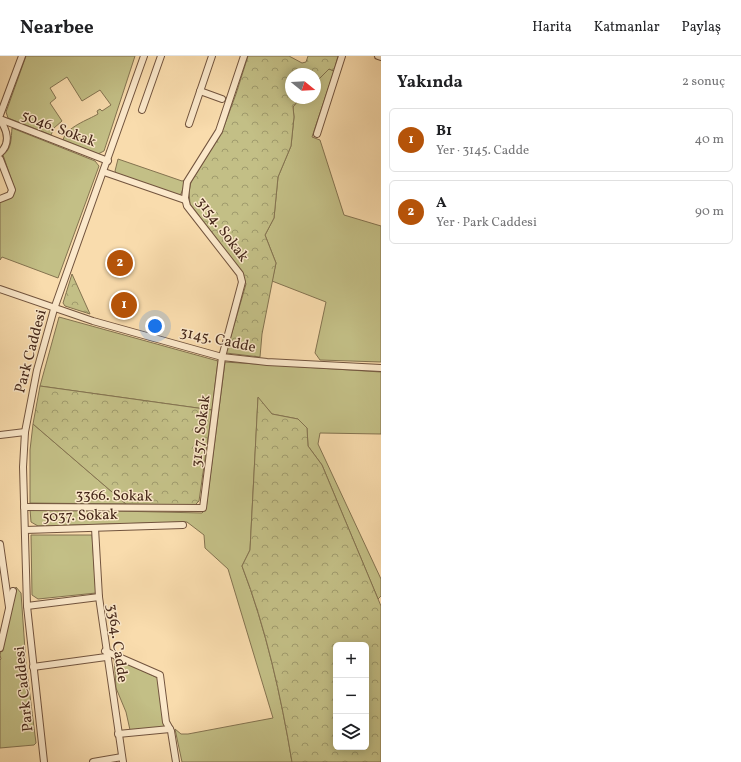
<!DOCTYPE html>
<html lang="tr">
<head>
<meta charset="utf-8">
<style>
  :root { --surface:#fff; --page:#f2f2f2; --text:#202124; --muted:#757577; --line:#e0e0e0; --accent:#b45309 }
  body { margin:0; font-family:Vollkorn,serif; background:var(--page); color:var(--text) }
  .controls { position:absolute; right:12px; bottom:12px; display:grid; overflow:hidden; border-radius:6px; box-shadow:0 2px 10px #0003 }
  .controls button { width:36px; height:36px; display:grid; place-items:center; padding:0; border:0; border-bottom:1px solid var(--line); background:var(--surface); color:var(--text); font:20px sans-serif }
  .compass { position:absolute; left:285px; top:12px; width:36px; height:36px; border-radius:50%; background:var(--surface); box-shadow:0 2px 10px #0003; rotate:108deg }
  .you { position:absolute; left:155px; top:270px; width:14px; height:14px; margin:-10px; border:3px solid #fff; border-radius:50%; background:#1a73e8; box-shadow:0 0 0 6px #1a73e833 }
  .badge { display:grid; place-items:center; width:26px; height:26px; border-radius:50%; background:var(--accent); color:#fff; font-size:13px; font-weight:700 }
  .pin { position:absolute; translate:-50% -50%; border:2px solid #fff; box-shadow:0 1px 4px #0006 }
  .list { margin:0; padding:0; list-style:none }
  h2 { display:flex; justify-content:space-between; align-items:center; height:52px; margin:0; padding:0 16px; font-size:17px }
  h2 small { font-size:13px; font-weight:400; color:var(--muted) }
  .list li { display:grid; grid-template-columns:26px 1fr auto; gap:12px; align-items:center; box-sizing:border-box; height:64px; margin:0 8px 8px; padding:0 8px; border:1px solid var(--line); border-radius:6px }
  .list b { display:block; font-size:15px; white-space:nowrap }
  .list p { margin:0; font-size:13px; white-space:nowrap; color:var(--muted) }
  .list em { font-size:13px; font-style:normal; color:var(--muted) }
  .icon { flex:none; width:22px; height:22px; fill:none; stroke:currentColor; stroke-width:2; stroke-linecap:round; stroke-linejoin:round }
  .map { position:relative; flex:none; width:381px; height:706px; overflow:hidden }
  header { display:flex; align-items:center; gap:24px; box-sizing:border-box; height:56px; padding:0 20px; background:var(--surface); border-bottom:1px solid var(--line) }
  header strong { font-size:19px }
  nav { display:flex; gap:22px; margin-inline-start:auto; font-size:14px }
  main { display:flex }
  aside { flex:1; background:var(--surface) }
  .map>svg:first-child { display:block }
</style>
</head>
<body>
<header>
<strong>Nearbee</strong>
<nav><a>Harita</a><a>Katmanlar</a><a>Paylaş</a></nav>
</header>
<main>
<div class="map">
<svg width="381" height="706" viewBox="0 0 381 706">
  <defs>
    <pattern id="forest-crowns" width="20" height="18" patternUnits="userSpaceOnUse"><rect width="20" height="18" fill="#c3bf86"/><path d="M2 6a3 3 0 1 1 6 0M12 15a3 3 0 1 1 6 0" fill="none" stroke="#a09b6d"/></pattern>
  </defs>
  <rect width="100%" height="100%" fill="#f9dcad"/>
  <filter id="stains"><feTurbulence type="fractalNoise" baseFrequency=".005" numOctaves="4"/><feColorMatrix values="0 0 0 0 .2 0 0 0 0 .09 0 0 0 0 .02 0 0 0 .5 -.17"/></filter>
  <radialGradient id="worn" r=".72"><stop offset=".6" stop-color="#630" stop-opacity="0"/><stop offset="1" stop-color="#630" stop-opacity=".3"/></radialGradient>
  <g fill="#c3bf86" stroke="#847350">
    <path d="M26 0H135L104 95 98 98 63 84C66 71 88 64 98 58L97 55 100 53 102 55 111 49 100 34 82 45 67 21 50 32 56 42 50 47 62 65 54 72 51 79 8 62 6 56Z"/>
    <path d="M329 13 334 15 312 81 320 84 344 159 381 170V306L320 304 315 297 326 246 272 225 276 207 265 179 274 162 278 121 291 90 294 61 293 51 300 42H315V27Z"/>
    <path d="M12 72 95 105 99 110 58 222 2 201 0 204V146L11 141 15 134 3 99C12 93 11 82 12 72Z"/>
    <path d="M118 103 182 125 186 124 181 138 179 139 116 117 115 115Z"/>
    <path d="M59 261 218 305 212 354 40 330Z"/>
    <path d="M225 306 381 316V378L320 377 318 388 381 523V540L378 543 322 409 308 390 307 372 298 363 272 358 258 342 250 494 242 510C266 573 281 640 292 706H182L175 673 181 678H188L273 662 228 513 205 492 204 479 187 466 38 470 31 466 30 453 202 457 206 453Z"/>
    <path d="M33 368 126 448 30 447V394Z"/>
    <path d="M31 479H92L96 537 38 543 32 539Z"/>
    <path d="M16 531 21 537 26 608 36 687 34 689 0 692V604L1 603 0 599Z"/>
    <path d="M114 601 158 622 165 671 130 674 126 656 116 632Z"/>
  </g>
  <g fill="url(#forest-crowns)" stroke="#847350" fill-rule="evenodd">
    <path d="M248 0H289L302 7 306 6 308 0H338L334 15 329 13 315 27V18H291V42H300L293 51 294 61 291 90 278 121 274 162 265 179 276 207 262 278 260 301 226 297 246 228 242 216 190 148 189 136 191 126 222 76 236 38Z"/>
    <path d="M72 218 90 258 65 250 63 247Z"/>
    <path d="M40 330 212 354 199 445 195 449 126 448 33 368Z"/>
    <path d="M258 341 272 358 298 363 307 372 308 390 322 409 381 550V706H292C281 640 266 572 242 510L250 494ZM336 589H366V691H336Z"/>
  </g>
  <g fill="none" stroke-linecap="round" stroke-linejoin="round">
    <defs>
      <g id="minor">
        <path d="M378 0 381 1"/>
        <path d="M200 35 222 43"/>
        <path d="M142 54 161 0"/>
        <path d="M0 59 22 0"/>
        <path d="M0 63 108 105"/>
        <path d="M0 64C7 74 11 87 0 97"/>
        <path d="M189 68 212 0"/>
        <path d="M317 78 342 0"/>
        <path d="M0 103 12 134 10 139 0 143"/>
        <path d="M104 116 185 144"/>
        <path d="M0 233 93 265 222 301 267 306 381 312"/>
        <path d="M0 379 25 376"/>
        <path d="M24 451 203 452 222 301 242 226 240 218 187 150 185 142 187 126 219 75 244 0"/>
        <path d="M95 472 99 541 123 706"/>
        <path d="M25 474 183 469"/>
        <path d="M0 488 9 551"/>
        <path d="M27 550 99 541"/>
        <path d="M0 592 13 535"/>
        <path d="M105 595 160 619 166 666 171 675 176 706"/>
        <path d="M33 611 106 601"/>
        <path d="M118 678 170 673"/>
        <path d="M44 706 27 550 23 411 25 376 37 314 54 253 144 0"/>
        <path d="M93 706 122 701"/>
      </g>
    </defs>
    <use href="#minor" stroke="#72543e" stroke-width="8"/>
    <use href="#minor" stroke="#fbe8ca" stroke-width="6"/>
  </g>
  <g text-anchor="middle" stroke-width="3" stroke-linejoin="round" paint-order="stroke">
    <g font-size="15" fill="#452719" stroke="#fbe8ca">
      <text transform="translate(59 72) rotate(21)" y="5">5046. Sokak</text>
      <text transform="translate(223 173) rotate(53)" y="5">3154. Sokak</text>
      <text transform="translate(218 283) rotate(12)" y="5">3145. Cadde</text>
      <text transform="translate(30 295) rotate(-75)" y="5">Park Caddesi</text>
      <text transform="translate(200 375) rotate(-83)" y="5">3157. Sokak</text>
      <text transform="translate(114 439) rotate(1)" y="5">3366. Sokak</text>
      <text transform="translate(80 459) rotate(-2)" y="5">5037. Sokak</text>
      <text transform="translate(118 587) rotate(82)" y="5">3364. Cadde</text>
      <text transform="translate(23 633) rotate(-96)" y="5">Park Caddesi</text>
    </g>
  </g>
  <rect width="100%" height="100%" filter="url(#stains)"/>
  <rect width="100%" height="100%" fill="url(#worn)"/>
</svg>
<div class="controls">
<button>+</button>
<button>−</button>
<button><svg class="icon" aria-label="layers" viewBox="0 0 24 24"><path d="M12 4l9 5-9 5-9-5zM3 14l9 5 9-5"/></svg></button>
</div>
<svg class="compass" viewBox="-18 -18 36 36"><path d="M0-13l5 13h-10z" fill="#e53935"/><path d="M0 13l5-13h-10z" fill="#757577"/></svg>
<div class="you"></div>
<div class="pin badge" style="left:124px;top:249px">1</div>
<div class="pin badge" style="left:120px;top:207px">2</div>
</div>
<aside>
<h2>Yakında<small>2 sonuç</small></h2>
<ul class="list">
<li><span class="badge">1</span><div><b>B1</b><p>Yer · 3145. Cadde</p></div><em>40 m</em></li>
<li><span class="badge">2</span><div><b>A</b><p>Yer · Park Caddesi</p></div><em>90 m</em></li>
</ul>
</aside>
</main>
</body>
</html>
